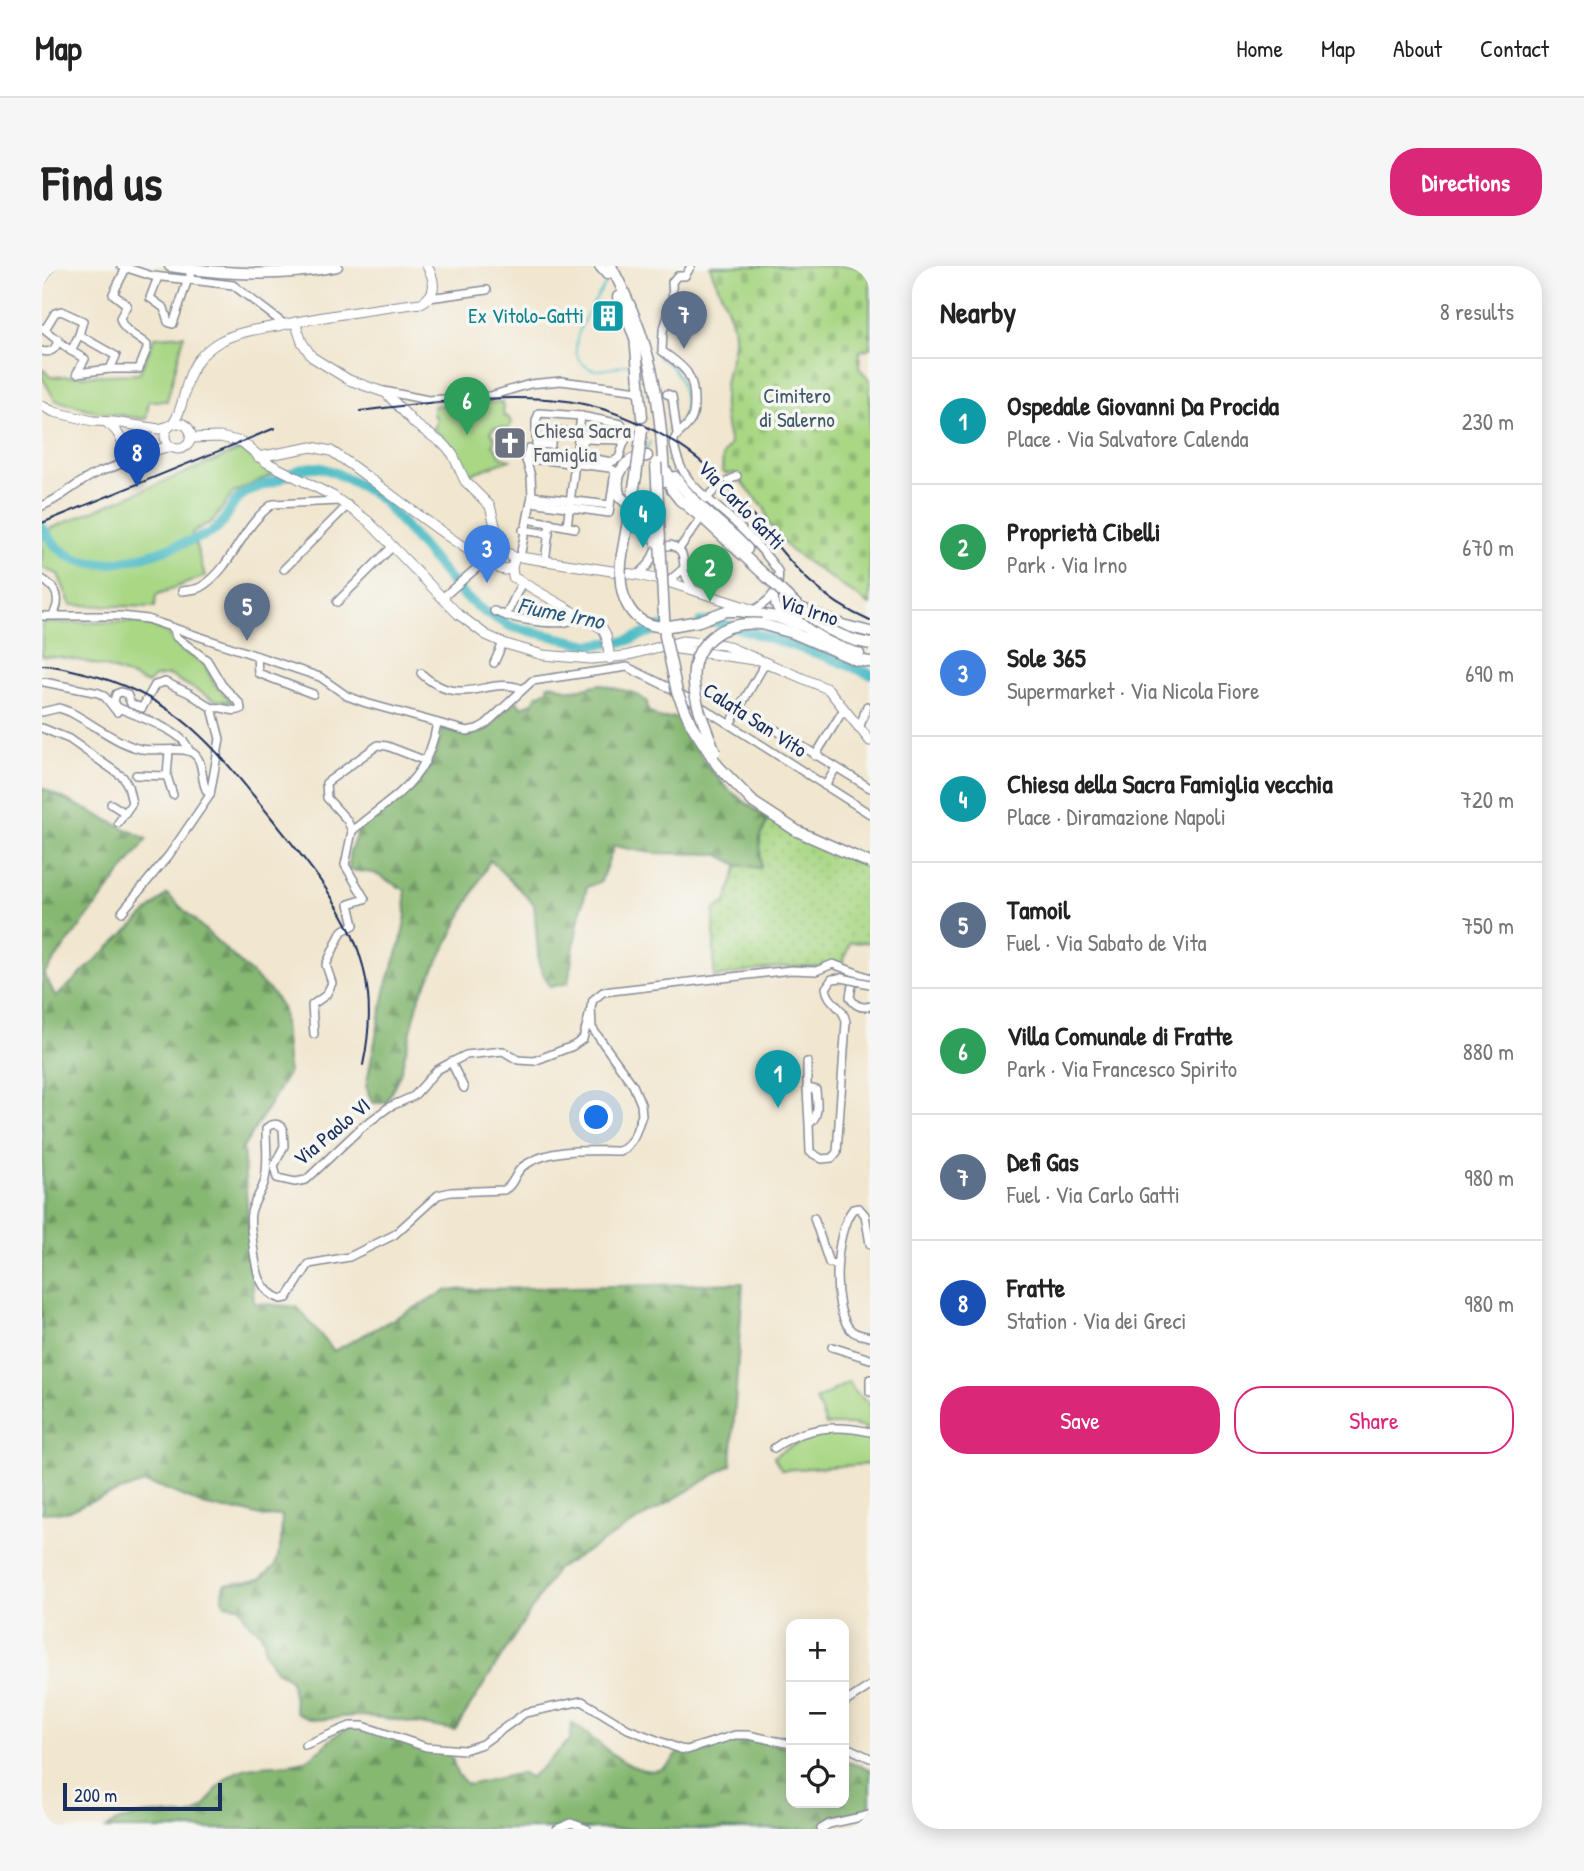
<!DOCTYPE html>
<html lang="en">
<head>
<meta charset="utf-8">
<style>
  :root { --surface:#fff; --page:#f6f6f6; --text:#222; --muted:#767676; --line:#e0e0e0; --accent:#db2777 }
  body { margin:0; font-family:"Patrick Hand",sans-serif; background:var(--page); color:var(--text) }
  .controls { position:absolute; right:21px; bottom:21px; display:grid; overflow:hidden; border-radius:14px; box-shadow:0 4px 18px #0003 }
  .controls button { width:63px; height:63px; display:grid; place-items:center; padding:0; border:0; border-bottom:2px solid var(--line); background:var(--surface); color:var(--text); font:35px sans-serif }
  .scale { position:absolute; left:21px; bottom:18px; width:159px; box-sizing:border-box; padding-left:7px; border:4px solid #1b2f5e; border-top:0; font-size:19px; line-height:24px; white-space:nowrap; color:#1b2f5e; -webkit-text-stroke:5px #f6f6f2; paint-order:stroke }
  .you { position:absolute; left:555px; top:852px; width:24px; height:24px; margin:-18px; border:5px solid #fff; border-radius:50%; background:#1a73e8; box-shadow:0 0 0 10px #1a73e833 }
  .badge { display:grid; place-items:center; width:46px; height:46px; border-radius:50%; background:var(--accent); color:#fff; font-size:23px; font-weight:700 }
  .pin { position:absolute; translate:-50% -58px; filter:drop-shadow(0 2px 4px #0008) }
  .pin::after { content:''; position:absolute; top:37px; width:24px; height:21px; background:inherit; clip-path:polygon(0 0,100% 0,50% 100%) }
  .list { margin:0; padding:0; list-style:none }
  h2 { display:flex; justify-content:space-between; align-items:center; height:91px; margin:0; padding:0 28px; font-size:30px }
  h2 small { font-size:23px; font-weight:400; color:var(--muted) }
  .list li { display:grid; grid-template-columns:46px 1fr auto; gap:21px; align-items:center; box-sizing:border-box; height:126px; padding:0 28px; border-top:2px solid var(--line) }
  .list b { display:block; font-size:26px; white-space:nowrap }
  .list p { margin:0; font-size:23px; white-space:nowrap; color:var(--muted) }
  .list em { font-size:23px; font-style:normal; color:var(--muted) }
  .actions { display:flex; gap:14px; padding:21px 28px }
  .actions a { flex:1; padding:16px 0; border:2px solid var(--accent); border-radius:28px; text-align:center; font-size:24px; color:var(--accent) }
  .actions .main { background:var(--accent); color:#fff }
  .icon { flex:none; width:38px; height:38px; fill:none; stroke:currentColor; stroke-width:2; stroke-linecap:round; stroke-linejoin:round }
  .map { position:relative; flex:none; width:828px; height:1563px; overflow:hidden; border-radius:28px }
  header { display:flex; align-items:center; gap:42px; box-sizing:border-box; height:98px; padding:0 35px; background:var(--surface); border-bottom:2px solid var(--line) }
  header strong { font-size:33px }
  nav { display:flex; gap:38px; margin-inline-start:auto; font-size:24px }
  .intro { display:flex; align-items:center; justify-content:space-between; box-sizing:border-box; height:168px; padding:0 42px }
  h1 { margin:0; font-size:49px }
  .button { padding:18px 32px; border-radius:28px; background:var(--accent); color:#fff; font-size:24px; font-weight:700 }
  main { display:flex; gap:42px; padding:0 42px }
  aside { flex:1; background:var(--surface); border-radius:28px; box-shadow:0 4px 18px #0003 }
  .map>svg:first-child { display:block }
</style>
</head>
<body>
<header>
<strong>Map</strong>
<nav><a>Home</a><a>Map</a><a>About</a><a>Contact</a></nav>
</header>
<div class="intro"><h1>Find us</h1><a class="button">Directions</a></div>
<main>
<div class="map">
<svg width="828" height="1563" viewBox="0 0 828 1563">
  <defs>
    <pattern id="grass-dots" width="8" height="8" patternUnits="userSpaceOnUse" patternTransform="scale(1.75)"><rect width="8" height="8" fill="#a9d784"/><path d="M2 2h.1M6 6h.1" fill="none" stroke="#91b974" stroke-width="1.8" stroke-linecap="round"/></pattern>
    <pattern id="forest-firs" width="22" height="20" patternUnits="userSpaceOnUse" patternTransform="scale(1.75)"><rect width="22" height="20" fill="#86b872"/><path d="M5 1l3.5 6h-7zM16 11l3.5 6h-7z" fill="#6d9661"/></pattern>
    <pattern id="cemetery-stones" width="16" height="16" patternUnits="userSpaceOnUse" patternTransform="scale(1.75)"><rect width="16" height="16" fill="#a9d784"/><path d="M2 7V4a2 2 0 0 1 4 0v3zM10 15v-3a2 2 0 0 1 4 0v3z" fill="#91b974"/></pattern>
  </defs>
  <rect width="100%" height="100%" fill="#f6f6f2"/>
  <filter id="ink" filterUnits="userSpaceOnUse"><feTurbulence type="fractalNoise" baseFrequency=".0143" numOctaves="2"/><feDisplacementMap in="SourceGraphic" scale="14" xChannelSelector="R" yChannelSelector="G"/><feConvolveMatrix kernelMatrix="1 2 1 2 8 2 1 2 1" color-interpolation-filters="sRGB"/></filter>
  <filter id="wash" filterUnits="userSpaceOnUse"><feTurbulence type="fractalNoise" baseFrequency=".00686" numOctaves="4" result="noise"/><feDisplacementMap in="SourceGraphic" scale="28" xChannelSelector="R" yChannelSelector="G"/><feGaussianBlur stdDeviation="1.57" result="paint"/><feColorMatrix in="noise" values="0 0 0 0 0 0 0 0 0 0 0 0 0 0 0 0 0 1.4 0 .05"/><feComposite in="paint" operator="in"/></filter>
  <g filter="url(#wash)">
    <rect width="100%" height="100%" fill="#f1e6ce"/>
    <path fill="url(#grass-dots)" stroke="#628371" stroke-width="2" d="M726 553 756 571 828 603V676L808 677 800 700 738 701 672 711V644L684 636 696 599 719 601 718 572Z"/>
    <g fill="url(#forest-firs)" stroke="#507468" stroke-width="2">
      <path d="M511 418C537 430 536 421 559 418 578 426 590 422 605 436L606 445 619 453 634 451 646 462 650 475 667 502 687 524 726 553 718 572 719 602 696 599 675 588 609 587 572 580 559 615 545 621 536 656 526 717 508 721 497 699 492 638 448 594 378 730 358 808 344 837H330L324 820 344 721 359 676 364 649 363 624 332 607 307 604V589L317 561C343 547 375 527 388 499 394 488 397 474 401 462L428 470 444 463 474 434 479 441 491 437 494 430 506 424V419Z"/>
      <path d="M0 522 105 573 2 708 14 731 125 628 232 729 241 744 246 808 201 882 212 1037 255 1041 292 1085 406 1024 701 1017 689 1199 515 1303 413 1464C384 1460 345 1450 316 1450 295 1449 272 1461 254 1446L248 1413 236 1406 223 1388 222 1374 219 1367 203 1353 201 1346 197 1340 183 1338 180 1332 183 1318 218 1313 234 1299 239 1277 240 1249 222 1251 201 1245 183 1244 161 1239 119 1221 102 1217 49 1235 24 1246 0 1247Z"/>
      <path d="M530 1457C558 1475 609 1534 636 1487 685 1475 699 1469 749 1482V1537H802V1495L828 1503V1546L785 1556 772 1563H64C76 1552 103 1547 120 1548 131 1549 145 1553 156 1546 170 1537 174 1514 197 1505 217 1496 248 1502 264 1494 281 1485 296 1459 317 1460 328 1461 342 1470 352 1473 371 1480 389 1485 409 1489L415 1508 426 1519 479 1507 487 1512C502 1501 514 1487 528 1474Z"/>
    </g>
    <path fill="url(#cemetery-stones)" stroke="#628371" stroke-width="2" d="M668 0H828V82L818 85 817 102 828 114V339L748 284 726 256 723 243 692 207 684 208 680 205 681 189 688 178C683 158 680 140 683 119 685 105 690 91 692 77 694 50 676 25 668 0Z"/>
    <g fill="#a9d784" stroke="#628371" stroke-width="2">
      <path d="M142 69 125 135H107L104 153 57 146 13 134 0 111V102L8 111 97 108 113 71Z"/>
      <path d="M460 136 462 150 466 151 470 157 465 164 459 161 451 162 449 166 453 172 451 178 459 190 468 194 431 207H423C415 189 408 177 392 164L395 152 391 149V140Z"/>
      <path d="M198 184 235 206 191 227 171 255 150 266 163 310 114 329 113 341 29 339 16 308 0 302V266Z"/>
      <path d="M97 356 123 365 140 385 162 397 172 418 191 437 171 433 127 409 112 411 106 418C72 402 38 391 0 390V357Z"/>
      <path d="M807 1116 811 1125 828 1138V1163L810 1159H784L774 1134Z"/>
      <path d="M793 1167 828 1172V1198L740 1204 732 1191C745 1179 775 1169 793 1167Z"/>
    </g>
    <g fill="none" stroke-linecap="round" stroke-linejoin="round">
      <g stroke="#4ebcc5" stroke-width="2">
        <path d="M564 17C553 35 522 77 539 96 543 100 548 103 553 104 565 105 580 99 591 96"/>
        <path d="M616 92C639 100 645 129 642 151L636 158"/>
        <path d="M625 165 631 161"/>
        <path d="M603 186 608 176"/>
      </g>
      <g stroke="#4ebcc5" stroke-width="10">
        <path d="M0 261C30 316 85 297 133 280 146 275 162 272 173 264 185 256 187 239 199 230 208 222 222 219 233 215 246 209 259 201 273 201 289 201 328 225 340 234L421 329 441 345 470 361 548 379 584 375 623 360"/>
        <path d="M658 356H673L696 362 786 391 828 408"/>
      </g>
    </g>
  </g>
  <g filter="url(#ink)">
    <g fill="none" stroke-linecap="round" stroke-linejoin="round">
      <defs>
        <g id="minor">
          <path d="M79 0 110 10 149 14"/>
          <path d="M649 0 643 10H635L630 16 631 36 621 65 620 85C641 101 652 105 652 136 652 143 652 151 647 157 634 174 627 166 636 193 644 220 670 235 689 253 705 268 724 287 736 305 739 322 729 334 715 342"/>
          <path d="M148 9 149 14 191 19 242 58"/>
          <path d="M116 11 108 32 122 42 126 56 131 58 146 13"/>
          <path d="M0 14 9 0"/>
          <path d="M387 32 445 24"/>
          <path d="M5 60 13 47 19 45 41 55 37 69"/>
          <path d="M0 62 29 85 43 93 35 107"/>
          <path d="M0 85C9 88 15 82 16 73"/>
          <path d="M29 85 37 69 74 90 68 103"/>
          <path d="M35 107 68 103H97L105 83V79C95 70 81 66 78 52L85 39 71 28 84 2"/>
          <path d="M342 125 386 134 448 130 488 118 519 115 597 125"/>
          <path d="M625 128 630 130 635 167"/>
          <path d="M497 147 539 150 579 158 585 167 577 192 570 196 542 191 540 186 542 168 510 164 509 179 494 178V155Z"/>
          <path d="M542 172C556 175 567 172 583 175"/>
          <path d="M484 194H503L568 202 573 205 567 247 489 236"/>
          <path d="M686 215 695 210"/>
          <path d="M490 230 568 239"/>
          <path d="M664 233 678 219"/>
          <path d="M0 240C20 232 34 217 53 208 65 202 79 201 88 190"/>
          <path d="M486 253 533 262"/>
          <path d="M525 260 539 150"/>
          <path d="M481 264 507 268"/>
          <path d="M637 283 657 255"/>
          <path d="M478 291 490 230 489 210 484 194 487 182"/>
          <path d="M503 296 508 256"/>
          <path d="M242 303 306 239"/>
          <path d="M596 309 607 298 614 283 629 279C642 284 641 290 642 302 642 310 648 318 652 324"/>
          <path d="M0 313C15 322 20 333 11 349"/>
          <path d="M626 316 642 302"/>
          <path d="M140 325C148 324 156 324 162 319 191 300 200 259 231 238L298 235"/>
          <path d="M732 329 733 339 738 348"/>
          <path d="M400 332 444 294"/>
          <path d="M295 336 351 280"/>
          <path d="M452 345C469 353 506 359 524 356 530 355 534 351 540 350"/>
          <path d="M0 350H79L105 353 278 411 305 430 324 437 425 465 435 463 444 458 490 415 585 401 632 424 663 443 828 548"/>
          <path d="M464 350 480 316"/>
          <path d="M215 390 216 407 271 428"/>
          <path d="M452 397 461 377"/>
          <path d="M379 407C384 413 390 416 397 420 426 435 452 411 480 423"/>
          <path d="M2 416 57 427 63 431 75 446"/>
          <path d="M698 442 828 522"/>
          <path d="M0 446 17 442 28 446C48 456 73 476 95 482 110 487 137 480 149 486 165 494 156 518 168 529"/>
          <path d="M688 458 724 396"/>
          <path d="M0 462 27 473 81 511 86 520 90 537 83 547 69 538"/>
          <path d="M817 463 825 440"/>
          <path d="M127 485 125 510 131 529"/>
          <path d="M147 485C144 465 93 450 75 441L72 435 74 428 79 426 85 428 89 438 100 442 113 419 123 416 147 427 170 442"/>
          <path d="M773 490 802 443"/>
          <path d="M94 509 125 510"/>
          <path d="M783 520 794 502"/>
          <path d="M76 557 83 547"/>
          <path d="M310 565 305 554 285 532 284 517 336 479 345 480 384 495"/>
          <path d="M80 646 127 589 168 529 178 473 170 442C180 439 189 448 199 443L198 438 180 419 165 394 134 371 131 362"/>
          <path d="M817 714 810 719 808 731C812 739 819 743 828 740"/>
          <path d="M549 740 550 762 591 819 599 838 600 849 592 871 583 882 577 885C547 885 510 881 483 899 472 905 473 919 462 924L409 926 396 929 352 969 307 991 267 998 245 1032 239 1033C215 1025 214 1000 211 979 210 968 207 957 209 947 211 936 219 927 222 917 227 900 224 881 224 863 228 857 236 857 241 862L242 880 232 900 235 912 253 916 264 914 319 862 347 841 372 830 395 804 408 797 424 789 461 785 476 794 492 795 531 780 541 773 551 734 561 726 749 704 774 705 791 698 828 712"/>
          <path d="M272 768 270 739 284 729 290 717 284 699 300 665 312 659 307 638 323 633 303 599 310 565C352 529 385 518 395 457"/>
          <path d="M409 796 422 822"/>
          <path d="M765 796V822"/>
          <path d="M767 858 765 822 774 824C775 838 778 850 767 858L768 886 780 893 790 892 795 886 804 756C802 740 786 738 784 722L790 713 800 712"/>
          <path d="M772 952 787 997 795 998"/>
          <path d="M828 978 823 949 817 942 811 943C793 965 788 1041 808 1063 813 1069 821 1069 828 1071"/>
          <path d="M790 1081 828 1093"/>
          <path d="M828 1113V1126"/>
          <path d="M732 1182C761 1161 794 1158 828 1166"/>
          <path d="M802 1437 828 1420"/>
          <path d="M263 1479 308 1460H321L384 1481 422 1484 440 1478 483 1447 540 1435 586 1463 638 1483 645 1484 693 1469H706L749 1478"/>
          <path d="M802 1480 828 1492"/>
          <path d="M515 1563 529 1557 545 1563"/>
          <path d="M779 1563 787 1558 828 1549"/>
        </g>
        <g id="major">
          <path d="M253 56 260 76 270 91 307 114 344 127 373 158 404 180 411 189 423 215 448 240 460 286"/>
          <path d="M0 140 12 146 51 155 72 156 117 163 127 160"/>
          <path d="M65 157C79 165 80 181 90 192 104 193 115 180 129 181"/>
          <circle cx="136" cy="170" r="13"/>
          <path d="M131 158C144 139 141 113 157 93 162 87 170 80 177 76 196 65 219 63 240 59 286 49 333 43 379 37 396 28 393 14 385 0"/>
          <path d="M148 172 178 171 200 176 224 196 291 230 326 255 416 348 444 369 464 378 501 389 549 393 583 390 640 375 682 379 786 423 828 475"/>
          <path d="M216 191 270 181 289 185C314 200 431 294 446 294 451 294 456 289 460 286L468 288 472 295 470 301 463 304 458 303 454 297 456 289"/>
          <path d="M472 292 478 291 596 309 626 316 709 343"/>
          <path d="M470 301 471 311 561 363 564 369 568 393"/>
          <path d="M742 349 776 358"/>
          <path d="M729 350 773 365"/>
          <path d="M629 382 712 394"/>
        </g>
        <g id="highway">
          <path d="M128 0C184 9 239 11 295 0"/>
          <path d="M558 0 565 8"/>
          <path d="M569 0C609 76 619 130 622 215"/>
          <path d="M576 31 594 74"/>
          <path d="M593 70 600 151"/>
          <path d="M625 206 630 224 638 234 663 254 725 311"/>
          <path d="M633 211C651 239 682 258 705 283"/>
          <path d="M578 231C570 209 583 191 605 190"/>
          <path d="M580 289 594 210"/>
          <path d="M761 343 800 359 828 366"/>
          <path d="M719 358 751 367 814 394 828 396"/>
          <path d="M634 359 657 355 684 345H698L734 351"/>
          <path d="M766 363 817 388"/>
        </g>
      </defs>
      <use href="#minor" stroke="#868a96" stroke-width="10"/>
      <use href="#major" stroke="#868a96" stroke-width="11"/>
      <use href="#highway" stroke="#868a96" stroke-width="13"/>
      <use href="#minor" stroke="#fff" stroke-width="7"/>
      <use href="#major" stroke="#fff" stroke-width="9"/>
      <use href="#highway" stroke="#fff" stroke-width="10"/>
      <g stroke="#1b2f5e" stroke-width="2">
        <path d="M318 145C380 137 463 127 525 135 586 144 649 179 690 225 737 278 760 325 828 355"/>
        <path d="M0 257 233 162"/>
        <path d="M0 399C20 400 38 406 57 411 140 436 176 486 228 550 292 630 345 688 321 799"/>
      </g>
      <defs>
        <path id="minor-bridge" d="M800 712 828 718"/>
        <g id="highway-bridge">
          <path d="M614 197 623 370 635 426 649 458 676 500 712 537 755 565 828 597"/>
          <path d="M594 210 600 164"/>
          <path d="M578 231 607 257 615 276"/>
          <path d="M580 289C574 328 587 368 634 359"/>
          <path d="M725 311C757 342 782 370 828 378"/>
          <path d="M673 486C665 464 654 442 652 418 647 377 682 354 719 358"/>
        </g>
      </defs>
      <use href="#minor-bridge" stroke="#868a96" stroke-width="10" stroke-linecap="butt"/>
      <use href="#highway-bridge" stroke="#868a96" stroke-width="13" stroke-linecap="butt"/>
      <use href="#minor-bridge" stroke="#fff" stroke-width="7"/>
      <use href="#highway-bridge" stroke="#fff" stroke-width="10"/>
    </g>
  </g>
  <defs>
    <symbol id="building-square" viewBox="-11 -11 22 22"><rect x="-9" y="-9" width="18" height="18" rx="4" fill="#0f9aa8" stroke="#f6f6f2"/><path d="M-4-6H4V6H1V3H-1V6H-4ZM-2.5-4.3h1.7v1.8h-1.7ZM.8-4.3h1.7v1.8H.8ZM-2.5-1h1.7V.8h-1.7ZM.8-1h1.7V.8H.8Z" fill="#fff"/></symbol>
    <symbol id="church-square" viewBox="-11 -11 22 22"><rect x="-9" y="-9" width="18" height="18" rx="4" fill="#6b7280" stroke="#f6f6f2"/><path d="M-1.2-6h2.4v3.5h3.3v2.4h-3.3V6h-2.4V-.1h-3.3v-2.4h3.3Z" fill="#fff"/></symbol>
  </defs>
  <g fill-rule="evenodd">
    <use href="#building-square" x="547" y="31" width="38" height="38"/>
    <use href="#church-square" x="449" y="158" width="38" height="38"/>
  </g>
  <g text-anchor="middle" stroke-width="7" stroke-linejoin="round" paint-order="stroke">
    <g font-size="21" fill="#0d838f" stroke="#f6f6f2" text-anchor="end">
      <text x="542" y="57">Ex Vitolo-Gatti</text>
    </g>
    <g font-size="21" fill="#3e5968" stroke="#f6f6f2">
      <text x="755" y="137">Cimitero<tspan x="755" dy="24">di Salerno</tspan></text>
    </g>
    <g font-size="21" fill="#5b616d" stroke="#f6f6f2" text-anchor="start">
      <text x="492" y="172">Chiesa Sacra<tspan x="492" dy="24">Famiglia</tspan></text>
    </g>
    <g font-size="21" fill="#1b2f5e" stroke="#f6f6f2">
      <text transform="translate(699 239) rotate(46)" y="7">Via Carlo Gatti</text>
      <text transform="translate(767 344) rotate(18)" y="7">Via Irno</text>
      <text transform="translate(713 454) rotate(33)" y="7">Calata San Vito</text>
      <text transform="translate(290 866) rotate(-40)" y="7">Via Paolo VI</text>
    </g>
    <g font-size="23" font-style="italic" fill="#2a597d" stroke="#f6f6f2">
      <text transform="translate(519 347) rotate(11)" y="8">Fiume Irno</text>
    </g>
  </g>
</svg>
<div class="controls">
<button>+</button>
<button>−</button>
<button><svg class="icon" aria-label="locate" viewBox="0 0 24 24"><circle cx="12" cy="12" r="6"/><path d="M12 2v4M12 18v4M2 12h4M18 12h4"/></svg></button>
</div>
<div class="scale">200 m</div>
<div class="you"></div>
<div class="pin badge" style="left:736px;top:842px;background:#0f9aa8">1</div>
<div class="pin badge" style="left:668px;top:336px;background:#2e9e5b">2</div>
<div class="pin badge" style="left:445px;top:317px;background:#3f7fe0">3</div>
<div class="pin badge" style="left:601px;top:282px;background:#0f9aa8">4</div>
<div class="pin badge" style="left:205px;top:375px;background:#5c6f8a">5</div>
<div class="pin badge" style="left:425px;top:169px;background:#2e9e5b">6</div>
<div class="pin badge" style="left:642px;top:83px;background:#5c6f8a">7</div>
<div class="pin badge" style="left:95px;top:221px;background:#1a4fb4">8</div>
</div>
<aside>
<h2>Nearby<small>8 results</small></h2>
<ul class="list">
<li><span class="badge" style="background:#0f9aa8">1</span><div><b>Ospedale Giovanni Da Procida</b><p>Place · Via Salvatore Calenda</p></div><em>230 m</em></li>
<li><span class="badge" style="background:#2e9e5b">2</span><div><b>Proprietà Cibelli</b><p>Park · Via Irno</p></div><em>670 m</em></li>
<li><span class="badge" style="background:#3f7fe0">3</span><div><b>Sole 365</b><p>Supermarket · Via Nicola Fiore</p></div><em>690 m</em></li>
<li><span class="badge" style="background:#0f9aa8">4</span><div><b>Chiesa della Sacra Famiglia vecchia</b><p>Place · Diramazione Napoli</p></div><em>720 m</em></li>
<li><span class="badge" style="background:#5c6f8a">5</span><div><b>Tamoil</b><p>Fuel · Via Sabato de Vita</p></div><em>750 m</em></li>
<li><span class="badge" style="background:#2e9e5b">6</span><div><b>Villa Comunale di Fratte</b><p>Park · Via Francesco Spirito</p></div><em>880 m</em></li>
<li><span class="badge" style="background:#5c6f8a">7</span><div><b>Defi Gas</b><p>Fuel · Via Carlo Gatti</p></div><em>980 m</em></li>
<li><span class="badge" style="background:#1a4fb4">8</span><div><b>Fratte</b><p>Station · Via dei Greci</p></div><em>980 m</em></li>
</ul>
<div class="actions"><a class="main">Save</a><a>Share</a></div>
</aside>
</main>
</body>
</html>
